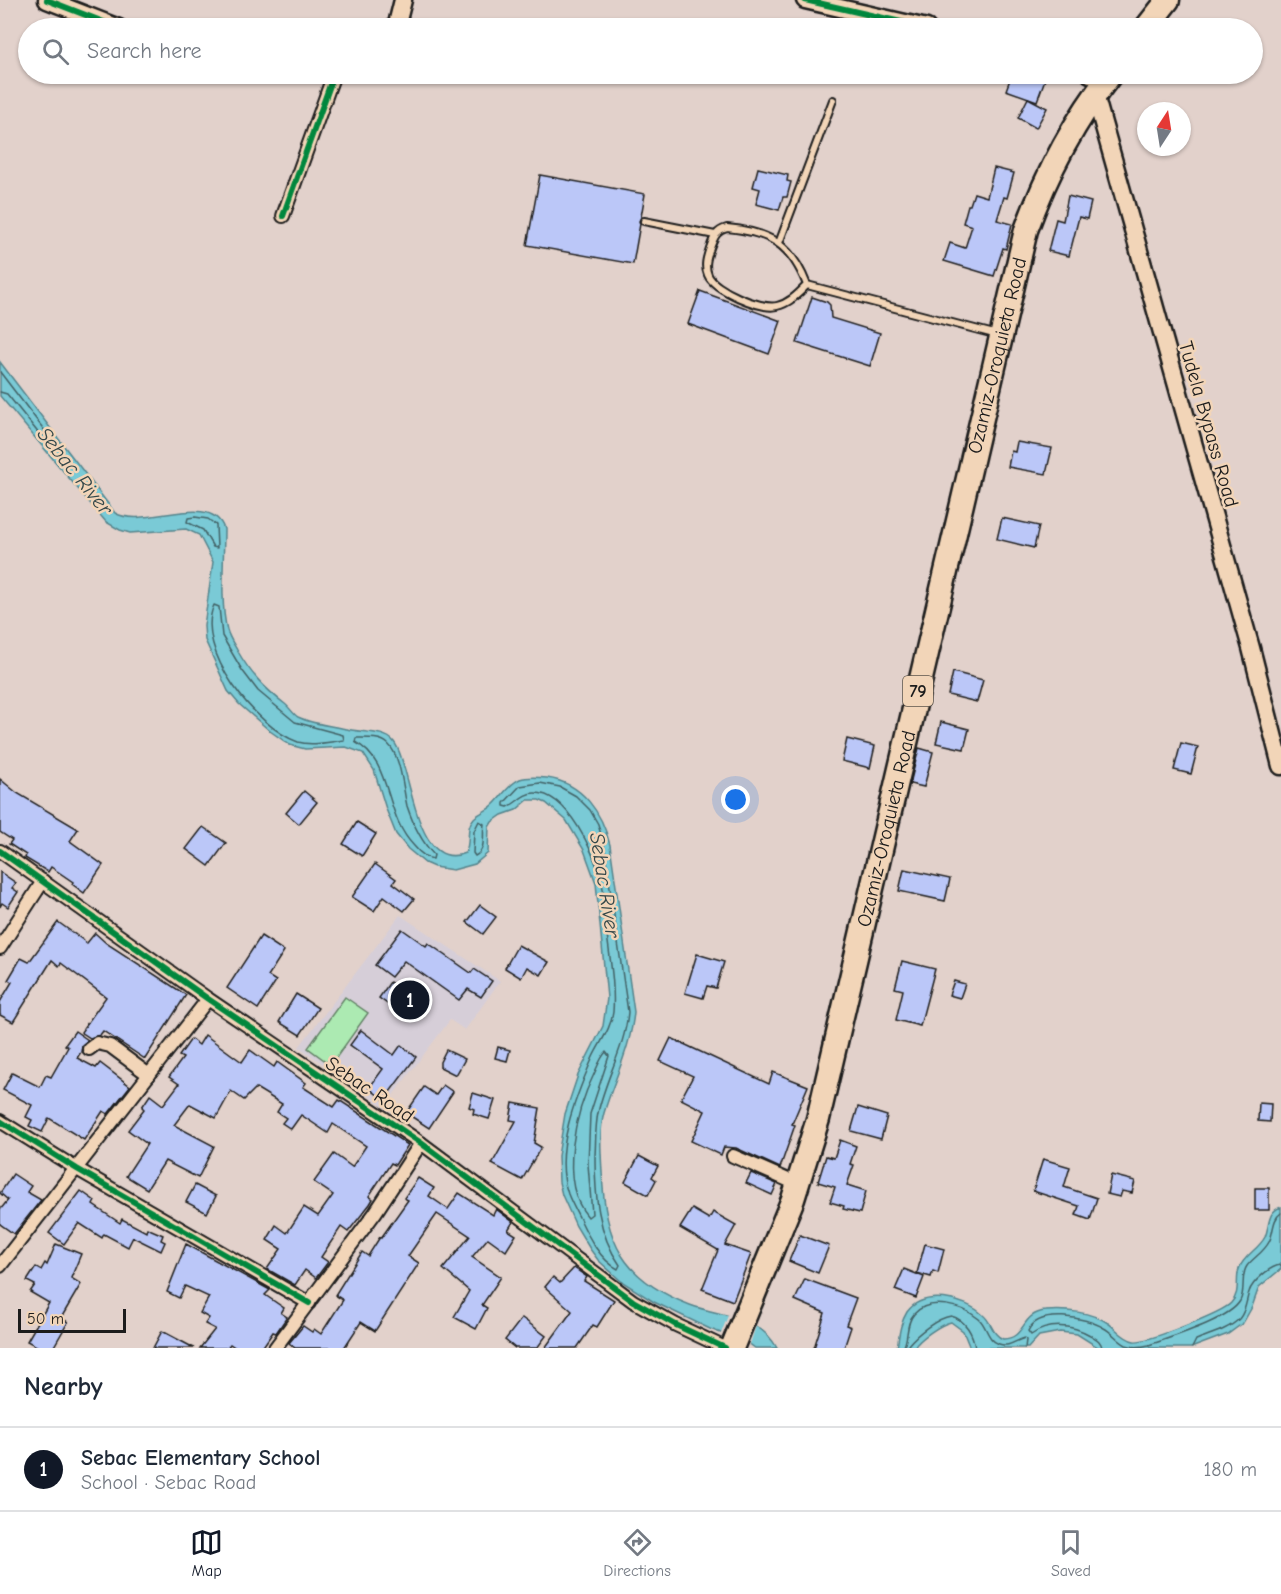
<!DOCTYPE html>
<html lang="en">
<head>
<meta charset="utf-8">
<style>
  :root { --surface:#fff; --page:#f6f6f7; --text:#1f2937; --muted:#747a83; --line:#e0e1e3; --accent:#111827 }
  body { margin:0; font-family:"Comic Neue",sans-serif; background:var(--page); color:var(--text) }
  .compass { position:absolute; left:1137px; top:102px; width:54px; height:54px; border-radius:50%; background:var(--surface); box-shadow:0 2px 4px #0004; rotate:12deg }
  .scale { position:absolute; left:18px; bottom:15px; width:108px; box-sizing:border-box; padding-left:6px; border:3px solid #1c1c1c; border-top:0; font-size:16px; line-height:21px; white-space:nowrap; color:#1c1c1c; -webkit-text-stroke:4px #f2d5b8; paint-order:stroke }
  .you { position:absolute; left:736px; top:800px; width:21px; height:21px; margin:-15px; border:4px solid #fff; border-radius:50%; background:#1a73e8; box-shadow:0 0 0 9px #1a73e833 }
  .badge { display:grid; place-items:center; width:39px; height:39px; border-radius:50%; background:var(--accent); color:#fff; font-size:20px; font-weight:700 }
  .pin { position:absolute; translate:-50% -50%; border:3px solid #fff; box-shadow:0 2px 6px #0006 }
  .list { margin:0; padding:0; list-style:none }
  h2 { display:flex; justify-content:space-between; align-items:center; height:78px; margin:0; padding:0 24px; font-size:26px }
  h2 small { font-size:20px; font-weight:400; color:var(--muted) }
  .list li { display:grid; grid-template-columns:39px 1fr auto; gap:18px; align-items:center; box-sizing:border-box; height:84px; padding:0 24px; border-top:2px solid var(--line) }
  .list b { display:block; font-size:22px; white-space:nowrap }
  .list p { margin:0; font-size:20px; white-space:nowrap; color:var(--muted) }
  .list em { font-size:20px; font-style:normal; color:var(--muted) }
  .icon { flex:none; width:33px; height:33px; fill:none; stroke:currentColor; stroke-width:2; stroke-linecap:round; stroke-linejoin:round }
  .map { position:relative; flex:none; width:1281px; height:1348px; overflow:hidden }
  .search { position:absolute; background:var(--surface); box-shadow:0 2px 4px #0004; left:18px; right:18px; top:18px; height:66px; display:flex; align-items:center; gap:15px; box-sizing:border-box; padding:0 21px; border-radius:33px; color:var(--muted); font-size:22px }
  .sheet { height:162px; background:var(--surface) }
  nav { display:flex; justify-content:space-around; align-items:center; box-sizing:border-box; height:84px; border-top:2px solid var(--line); background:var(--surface); font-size:16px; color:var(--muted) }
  nav a { display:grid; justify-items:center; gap:3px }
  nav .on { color:var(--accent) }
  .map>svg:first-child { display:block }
</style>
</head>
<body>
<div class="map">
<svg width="1281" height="1348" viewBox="0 0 1281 1348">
  <rect width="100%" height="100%" fill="#e2d1cb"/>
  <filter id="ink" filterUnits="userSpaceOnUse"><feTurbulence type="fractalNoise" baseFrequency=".0167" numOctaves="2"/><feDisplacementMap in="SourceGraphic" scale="12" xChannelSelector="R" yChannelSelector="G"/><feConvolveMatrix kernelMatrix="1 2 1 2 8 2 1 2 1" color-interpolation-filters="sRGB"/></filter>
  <g filter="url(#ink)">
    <path fill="#d6ced8" d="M400 915 500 981 465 1030 450 1020 384 1107 299 1047Z"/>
    <path fill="#aceab2" stroke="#648367" stroke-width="1.5" d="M345 997 368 1013 331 1065 308 1048Z"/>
    <g fill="#7acad6" stroke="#54848c" stroke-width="1.5">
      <path d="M0 362 115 513C144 530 211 490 224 529 224 558 220 604 227 630 229 637 233 643 237 650 250 673 264 688 285 704 290 708 293 714 298 717 312 724 332 726 347 729 361 733 385 730 394 742 412 765 414 874 465 853 472 842 464 829 474 818 479 813 487 811 493 805 502 797 508 784 520 779 528 776 538 777 547 778 583 783 602 813 610 845L634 1012C631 1047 614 1079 604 1113 599 1131 601 1153 602 1172 605 1242 622 1279 690 1305 722 1317 759 1315 777 1348H755L748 1343 710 1329 654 1302 621 1281 598 1260 590 1249 576 1226 562 1195 559 1182 558 1156 565 1114 578 1075 603 1026 607 998 596 883 584 850 566 820 546 803 539 800H528L516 810 502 815 492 822 489 827 488 853 475 864 453 870 434 867 425 863 408 849 396 834 386 809 374 770 363 753 346 747 305 749 290 745 270 731 239 704 228 691 205 640 204 626 213 562 199 535 186 529 130 533 120 530 106 522 0 396Z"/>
      <path d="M1281 1207V1269L1259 1287 1252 1307 1243 1323 1228 1334 1191 1348H1099L1077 1334 1060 1332 1039 1336 1028 1348H970L963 1331 951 1322C941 1324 919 1339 914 1348H897C899 1336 900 1323 907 1312 923 1289 965 1298 983 1315 992 1322 992 1335 1003 1339 1026 1339 1020 1313 1046 1311 1065 1309 1091 1312 1108 1323 1117 1329 1123 1339 1134 1341 1146 1343 1223 1312 1231 1303 1241 1292 1235 1281 1239 1269 1243 1256 1259 1249 1265 1237 1270 1225 1267 1212 1281 1207Z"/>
    </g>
    <path fill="#e2d1cb" d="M729 1313 757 1323 749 1347 720 1336Z"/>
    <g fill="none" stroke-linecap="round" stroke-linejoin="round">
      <g stroke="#426266" stroke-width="1.5">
        <path d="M0 372 45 431 44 435H40L7 394 0 392"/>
        <path d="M195 517 208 519 216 525 217 548 213 547 203 530 187 522 188 518Z"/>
        <path d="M214 605 219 607 222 636 242 670 258 691 295 722 343 735 344 740C331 742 311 746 298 742 256 727 194 650 214 605Z"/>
        <path d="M356 738C365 738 381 737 388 744 401 756 403 789 407 806 413 824 421 841 434 855L433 859C425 858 419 852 414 846 383 814 393 762 355 742Z"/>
        <path d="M540 783 560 787 576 796 590 810 598 824 604 846 628 1012C625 1048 605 1079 598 1113 595 1127 596 1141 595 1155 595 1193 597 1233 620 1265L618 1269C600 1260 588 1236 580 1219 576 1211 571 1202 568 1194 553 1151 576 1096 593 1057 600 1042 611 1029 613 1012 615 986 610 959 607 934 606 916 606 897 601 880 594 853 568 793 535 793 523 793 518 802 508 807L504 806V803L520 786Z"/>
        <path d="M479 821 484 824C482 835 487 850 475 856L473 853 474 831Z"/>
        <path d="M606 1052 609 1056 590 1114 588 1164 592 1214 588 1217C557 1182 576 1110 595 1072 598 1065 601 1057 606 1052Z"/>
        <path d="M903 1348C909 1339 905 1324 914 1314 929 1296 964 1306 979 1319 987 1326 987 1340 999 1344 1009 1348 1016 1340 1025 1338L1026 1340 1025 1348"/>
        <path d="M910 1348 908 1345C917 1334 937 1318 951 1316 966 1320 973 1334 975 1348"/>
        <path d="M1102 1348C1101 1340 1096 1339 1090 1335 1072 1324 1048 1323 1031 1335L1028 1331C1038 1308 1086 1317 1104 1328 1112 1332 1118 1341 1126 1345 1134 1348 1141 1347 1149 1345 1171 1337 1229 1320 1240 1301 1246 1290 1240 1276 1247 1266 1253 1258 1264 1252 1269 1242 1274 1233 1272 1219 1281 1213"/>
        <path d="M1192 1348 1196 1340C1210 1334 1228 1330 1239 1319 1246 1311 1246 1301 1249 1292 1252 1282 1270 1266 1281 1265"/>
      </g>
    </g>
    <g fill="#bbc7f8" stroke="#1c1c1c" stroke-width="1.5">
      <path d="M1012 74H1047L1037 101 1006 90Z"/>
      <path d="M1028 98 1047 108 1036 128 1018 118Z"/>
      <path d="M758 168 788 175 787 181 791 182 787 197H783L779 210 756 204 760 189 753 187Z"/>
      <path d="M994 168 1014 173 1007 198 1004 197 997 220 1012 224 1006 249 1003 248 994 276 944 261 950 243 965 248 972 226 963 223 968 205H970L974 193 987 197Z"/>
      <path d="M540 175 645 194 641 217 639 221 640 224 633 264 527 245Z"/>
      <path d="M1068 196 1091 202 1087 219 1079 217 1069 256 1048 251 1056 219 1063 221Z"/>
      <path d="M700 291 781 321 769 354 688 324Z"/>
      <path d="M812 297 827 302 830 305 831 318 880 333 870 366 797 343Z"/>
      <path d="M1017 442 1052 448 1046 474 1008 467 1011 451 1015 452Z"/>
      <path d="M1002 518 1039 526 1034 548 997 539Z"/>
      <path d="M953 672 983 680 977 702 948 695Z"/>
      <path d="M941 722 969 729 964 749 936 743Z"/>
      <path d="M847 739 875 746 870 768 842 761Z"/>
      <path d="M1181 743 1198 747 1191 774 1174 770Z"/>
      <path d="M919 748 933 752 924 787 910 784Z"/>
      <path d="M0 779 17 793 78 829 70 841 103 865 84 893 72 884 73 882 51 867 48 872 25 858 26 855 9 844 12 840 0 832Z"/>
      <path d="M304 791 317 802 299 824 286 813Z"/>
      <path d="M357 822 376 834 362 856 343 844Z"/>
      <path d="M203 827 226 843 209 866 186 849Z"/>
      <path d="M375 864 396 879 393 883 414 899 404 911 384 896 374 911 352 897Z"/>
      <path d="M904 869 950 879 945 901 899 891Z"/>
      <path d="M0 872 16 883 12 888 18 892 8 907 2 903 0 907Z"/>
      <path d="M480 905 496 917 483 934 467 922Z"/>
      <path d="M58 922 87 943 95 933 106 943 186 995 145 1059 103 1031 100 1035 90 1038 81 1032 106 997 61 963 59 966 52 960 13 1022 0 1015V1002L12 982 8 980 21 958 29 962Z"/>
      <path d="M402 929 426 946 428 943 471 973 474 969 492 981 481 997 468 989 459 1000 404 961 391 977 375 965Z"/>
      <path d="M261 936 284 951 268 976 276 981 258 1009 227 988Z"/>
      <path d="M518 945 549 962 541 975 527 967 521 978 505 968Z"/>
      <path d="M697 954 724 962 716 988 707 986 703 998 685 993Z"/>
      <path d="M902 961 935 969 920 1026 896 1020 903 990 895 988Z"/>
      <path d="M954 981 965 984 960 998 949 995Z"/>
      <path d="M390 982 421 1004 410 1020 379 998Z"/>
      <path d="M296 994 318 1008 300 1035 279 1022Z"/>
      <path d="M361 1030 394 1055 401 1045 416 1057 384 1100 369 1088 383 1069 350 1045Z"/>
      <path d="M75 1031 88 1040 82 1045 81 1052 77 1058 96 1068 100 1063 130 1086 108 1114 103 1111 84 1140 49 1118 42 1132 29 1126 32 1120 26 1117 32 1105 3 1090 12 1073 40 1087 46 1075 51 1077 68 1047 65 1045Z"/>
      <path d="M205 1035 242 1062 250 1050 274 1067 277 1062 306 1083 303 1087 334 1107 339 1100 408 1145 395 1165 391 1163 369 1196 373 1199 370 1204 348 1232 341 1227 321 1257 328 1262 316 1278 305 1270 295 1285 267 1269 281 1249 267 1240 276 1225 287 1233 304 1207 318 1216 333 1195 314 1182 334 1154 352 1167 366 1146 333 1124 328 1133 301 1115 291 1129 282 1123 286 1118 277 1112 282 1104 256 1088 244 1100 231 1091 216 1118 190 1104 174 1125 214 1146 198 1178 165 1161 147 1189 126 1176 147 1144 128 1130 144 1109 142 1107 150 1095 163 1105 179 1084 169 1077 183 1058 179 1056 191 1039 199 1045Z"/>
      <path d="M671 1038 769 1084 773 1072 808 1086 792 1124 795 1125 780 1168 736 1148 724 1147 721 1155 691 1141 705 1111 681 1099 693 1076 660 1061Z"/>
      <path d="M498 1047 510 1050 507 1061 495 1058Z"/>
      <path d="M446 1050 465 1059 456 1075 440 1067V1062Z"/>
      <path d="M443 1085 453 1092 429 1128 406 1113 424 1087 436 1095Z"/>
      <path d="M473 1093 495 1100 489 1119 473 1114 474 1109 469 1107Z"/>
      <path d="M513 1103 540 1108 534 1143 541 1147 522 1180 492 1164 516 1121 510 1120Z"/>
      <path d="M1259 1103 1271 1104 1270 1122 1258 1121Z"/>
      <path d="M858 1107 887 1116 881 1139 851 1131Z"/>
      <path d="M840 1140 856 1146 850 1164 854 1165 847 1185 866 1191 860 1213 843 1209 844 1206 830 1202 835 1187 818 1182 826 1156 834 1158Z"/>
      <path d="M639 1156 658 1166 652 1177 656 1180 648 1195 625 1182Z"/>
      <path d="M1043 1159 1070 1167 1064 1187 1097 1198 1090 1220 1076 1215 1079 1206 1033 1191Z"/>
      <path d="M751 1173 777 1184 772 1195 746 1183Z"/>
      <path d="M13 1174 31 1186 27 1192 41 1200 14 1234 0 1224V1210L8 1200 0 1193Z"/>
      <path d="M1111 1175 1135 1181 1132 1193 1122 1191 1120 1197 1107 1194Z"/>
      <path d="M418 1178 434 1188 429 1196 448 1209 459 1193 493 1215 496 1209 513 1222 508 1230 516 1235 506 1251 488 1238 472 1257 501 1277 482 1305 487 1308 476 1329 454 1317 469 1291 443 1269 470 1236 437 1214 408 1256 419 1263 375 1331 361 1322 344 1348H295L289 1343 303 1326 312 1332 314 1329 321 1334 343 1300 335 1295 362 1252 368 1256 380 1237 381 1238 408 1200 404 1198Z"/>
      <path d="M195 1185 216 1196 207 1213 186 1202Z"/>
      <rect x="1255" y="1188" width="14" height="22"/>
      <path d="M81 1191 95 1201 93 1205 120 1223 122 1219 146 1232 147 1228 163 1235 161 1240 165 1242 161 1251 133 1237 128 1247 104 1234 102 1238 79 1223 64 1244 49 1233Z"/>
      <path d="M692 1209 709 1219 713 1212 736 1225 725 1245 751 1254 733 1301 702 1289 718 1250 680 1228Z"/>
      <path d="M800 1235 829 1246 818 1273 789 1261Z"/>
      <path d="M56 1244 81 1254 71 1278 81 1284 61 1318 68 1322 53 1348H40L27 1341 49 1303 30 1292 35 1285 27 1281 36 1267 41 1270 45 1263 47 1265Z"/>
      <path d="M186 1244 270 1290 265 1295 284 1308 281 1313 287 1317 276 1333 273 1332 262 1348H236L230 1344 227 1348H200L215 1329 205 1324 209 1318 200 1313 209 1297 185 1286 179 1298 167 1292Z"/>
      <path d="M925 1244 944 1249 938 1273 933 1271 931 1277 917 1273Z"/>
      <path d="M574 1268 587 1277 584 1281 614 1300 597 1327 593 1325 577 1348H545L572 1311 545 1287 553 1277 560 1283Z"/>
      <path d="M904 1269 924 1277 916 1298 895 1290Z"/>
      <path d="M805 1279 856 1298 846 1325 851 1327 844 1348H814L825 1313 795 1300Z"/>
      <path d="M522 1318 546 1336 537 1348H515L505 1340Z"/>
      <path d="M162 1331 194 1348H153Z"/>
    </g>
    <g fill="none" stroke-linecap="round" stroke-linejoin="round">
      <defs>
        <g id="lane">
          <path d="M644 221 715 235"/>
          <path d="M727 228C770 232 791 244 807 285 799 293 790 303 777 306 761 310 714 290 708 275 704 266 707 257 710 248 714 237 716 231 727 228Z"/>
          <path d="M779 243 833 100"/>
          <path d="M807 285 998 335"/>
        </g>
        <g id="street">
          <path d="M283 216 334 74"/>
          <path d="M0 851 208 999 421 1143 633 1301 676 1325 725 1348"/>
          <path d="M0 948 43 881"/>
          <path d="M89 1049 97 1043 110 1046 149 1075"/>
          <path d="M0 1121 77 1169 309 1303"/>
          <path d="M733 1156 797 1184"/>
          <path d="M0 1266 208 999"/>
          <path d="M275 1348 375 1213 421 1143"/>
        </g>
        <g id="secondary">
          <path d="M47 0 119 28"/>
          <path d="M805 0 927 28"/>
          <path d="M396 28 403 0"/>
          <path d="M1090 74 1106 80"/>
          <path d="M1095 95 1251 648 1281 766"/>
        </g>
        <g id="highway">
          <path d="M1146 28 1168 0"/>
          <path id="s1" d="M732 1348 793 1199 818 1119 1026 230C1047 173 1074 121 1111 74"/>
        </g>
      </defs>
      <use href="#lane" stroke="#1c1c1c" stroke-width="10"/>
      <use href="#street" stroke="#1c1c1c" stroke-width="16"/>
      <use href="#secondary" stroke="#1c1c1c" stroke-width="21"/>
      <use href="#highway" stroke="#1c1c1c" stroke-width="27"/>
      <use href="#lane" stroke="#f2d5b8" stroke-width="6"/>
      <use href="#street" stroke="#f2d5b8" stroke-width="12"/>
      <use href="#secondary" stroke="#f2d5b8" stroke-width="16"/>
      <use href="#highway" stroke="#f2d5b8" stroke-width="22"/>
      <defs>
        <g id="cycleway">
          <path d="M47 0 119 28"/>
          <path d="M805 0 927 28"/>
          <path d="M283 216 334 74"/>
          <path d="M0 851 208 999 421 1143 633 1301 676 1325 725 1348"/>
          <path d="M0 1121 77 1169 309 1303"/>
        </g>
      </defs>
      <use href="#cycleway" stroke="#f2d5b8" stroke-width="10"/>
      <use href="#cycleway" stroke="#00873e" stroke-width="6"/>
    </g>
  </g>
  <g text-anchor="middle" stroke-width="5" stroke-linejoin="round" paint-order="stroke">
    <rect fill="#f2d5b8" stroke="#5c544b" stroke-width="1.5" x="903" y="676" width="30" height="30" rx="4.5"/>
    <g font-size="18" font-weight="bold" fill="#1c1c1c">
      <text x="918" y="697">79</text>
    </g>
    <g font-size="20" fill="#1c1c1c" stroke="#f2d5b8">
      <text dy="7" stroke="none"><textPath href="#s1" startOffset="1029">Ozamiz-Oroquieta Road</textPath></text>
      <text transform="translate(1209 424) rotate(74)" y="7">Tudela Bypass Road</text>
      <text dy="7" stroke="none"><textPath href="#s1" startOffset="543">Ozamiz-Oroquieta Road</textPath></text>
      <text transform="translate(370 1089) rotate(34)" y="7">Sebac Road</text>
    </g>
    <g font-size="21" font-style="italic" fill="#34484a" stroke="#f2d5b8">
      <text transform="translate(75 471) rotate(51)" y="7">Sebac River</text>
      <text transform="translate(605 885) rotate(81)" y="7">Sebac River</text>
    </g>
  </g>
</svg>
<svg class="compass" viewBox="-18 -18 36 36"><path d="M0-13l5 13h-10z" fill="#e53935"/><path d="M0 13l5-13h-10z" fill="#747a83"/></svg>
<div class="scale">50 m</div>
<div class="you"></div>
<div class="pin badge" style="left:410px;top:1000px">1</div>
<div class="search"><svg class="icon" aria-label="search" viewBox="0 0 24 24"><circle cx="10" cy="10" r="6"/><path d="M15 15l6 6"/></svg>Search here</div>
</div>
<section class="sheet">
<h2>Nearby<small></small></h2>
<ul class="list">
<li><span class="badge">1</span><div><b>Sebac Elementary School</b><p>School · Sebac Road</p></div><em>180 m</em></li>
</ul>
</section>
<nav>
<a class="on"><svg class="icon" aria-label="map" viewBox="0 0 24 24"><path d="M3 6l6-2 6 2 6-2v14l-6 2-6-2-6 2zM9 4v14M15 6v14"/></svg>Map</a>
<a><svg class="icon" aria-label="directions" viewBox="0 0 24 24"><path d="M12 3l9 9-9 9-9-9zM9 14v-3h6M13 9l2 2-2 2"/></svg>Directions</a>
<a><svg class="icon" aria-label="saved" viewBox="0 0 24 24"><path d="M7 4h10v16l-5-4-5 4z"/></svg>Saved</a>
</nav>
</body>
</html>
